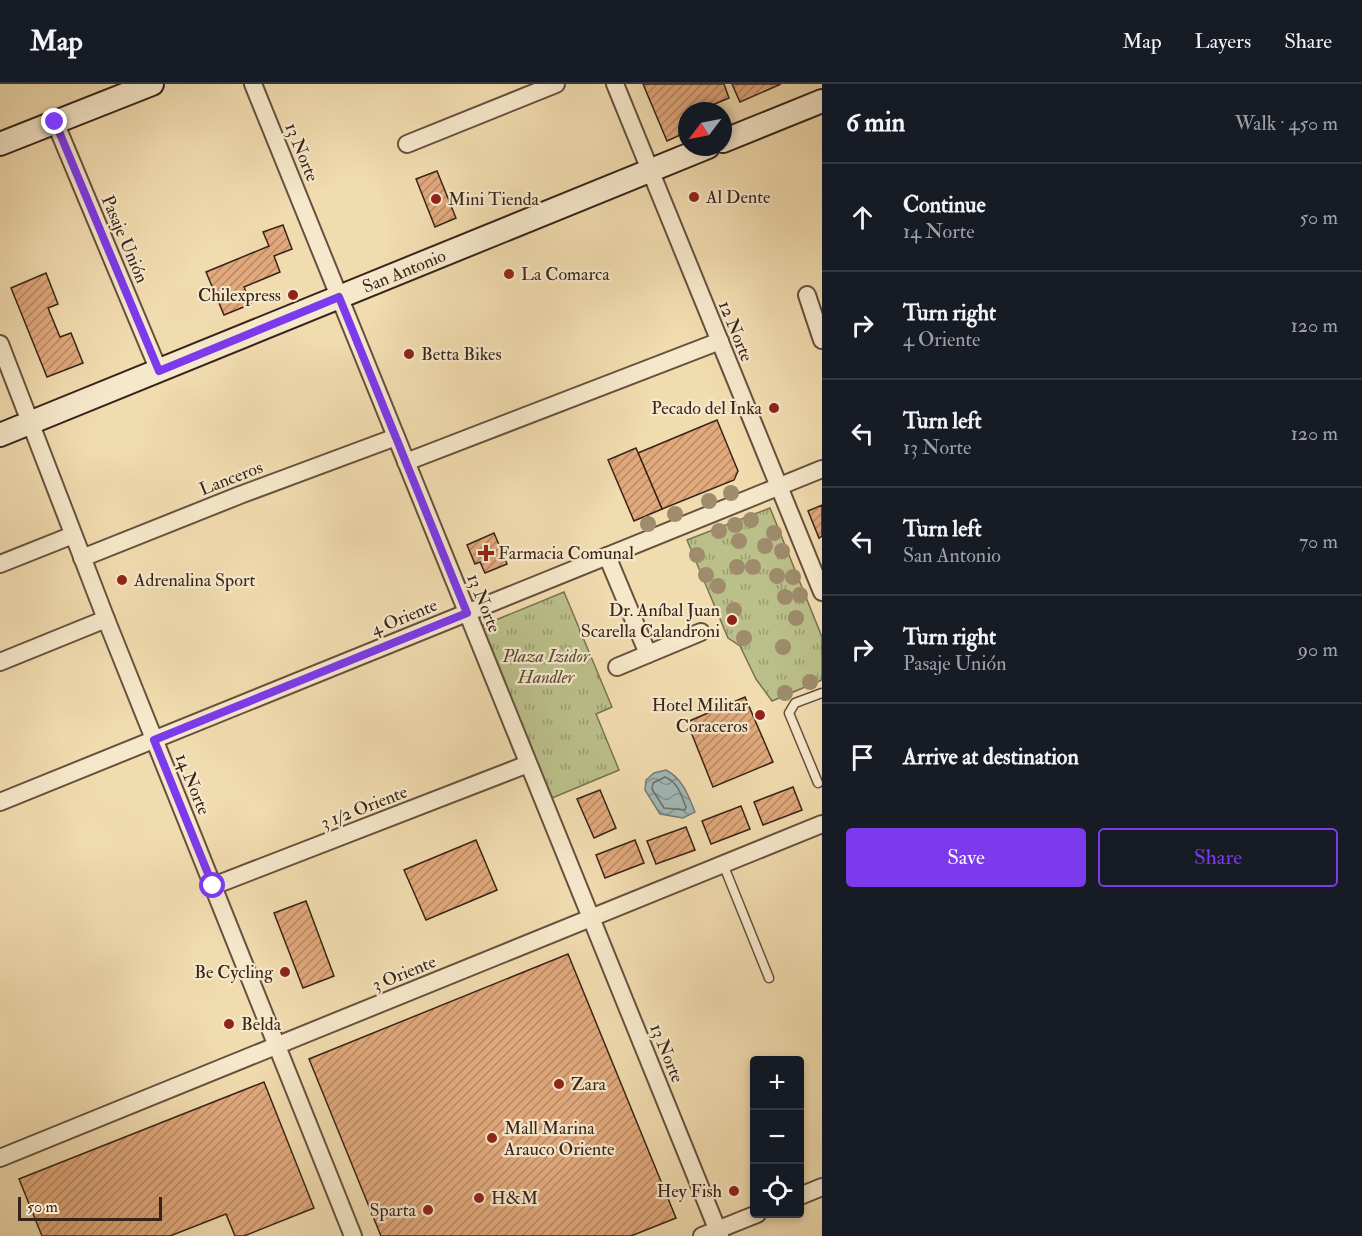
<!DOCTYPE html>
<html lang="en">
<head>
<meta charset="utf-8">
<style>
  :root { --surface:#171b24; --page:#20242c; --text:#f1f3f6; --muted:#9ea1a6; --line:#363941; --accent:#7c3aed }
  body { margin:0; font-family:"IM FELL Double Pica",serif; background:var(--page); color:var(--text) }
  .controls { position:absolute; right:18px; bottom:18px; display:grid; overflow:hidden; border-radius:6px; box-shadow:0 3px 9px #0003 }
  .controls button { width:54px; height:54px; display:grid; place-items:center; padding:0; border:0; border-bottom:2px solid var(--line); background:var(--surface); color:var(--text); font:30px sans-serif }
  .compass { position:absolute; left:678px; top:18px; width:54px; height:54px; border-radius:50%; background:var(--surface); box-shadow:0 3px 9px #0003; rotate:238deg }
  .scale { position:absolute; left:18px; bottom:15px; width:144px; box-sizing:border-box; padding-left:6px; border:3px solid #392319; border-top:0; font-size:16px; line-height:21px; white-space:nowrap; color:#392319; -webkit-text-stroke:4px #f6e8cb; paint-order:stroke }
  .stop { position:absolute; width:18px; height:18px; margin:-14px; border:4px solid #7c3aed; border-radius:50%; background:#fff }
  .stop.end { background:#7c3aed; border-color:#fff; box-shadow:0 2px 6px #0008 }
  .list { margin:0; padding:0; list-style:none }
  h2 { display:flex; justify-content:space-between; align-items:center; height:78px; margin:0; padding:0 24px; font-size:26px }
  h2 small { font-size:20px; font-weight:400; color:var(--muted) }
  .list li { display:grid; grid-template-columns:39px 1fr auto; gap:18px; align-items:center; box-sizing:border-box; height:108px; padding:0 24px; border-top:2px solid var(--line) }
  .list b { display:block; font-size:22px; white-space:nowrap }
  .list p { margin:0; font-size:20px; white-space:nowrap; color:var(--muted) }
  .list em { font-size:20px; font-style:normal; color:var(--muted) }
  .actions { display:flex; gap:12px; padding:18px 24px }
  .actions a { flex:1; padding:14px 0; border:2px solid var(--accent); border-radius:6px; text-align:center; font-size:21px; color:var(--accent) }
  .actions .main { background:var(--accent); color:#fff }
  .icon { flex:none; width:33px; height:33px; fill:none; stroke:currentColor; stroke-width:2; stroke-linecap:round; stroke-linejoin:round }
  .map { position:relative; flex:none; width:822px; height:1152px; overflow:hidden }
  header { display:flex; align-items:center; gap:36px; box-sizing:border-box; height:84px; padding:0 30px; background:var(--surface); border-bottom:2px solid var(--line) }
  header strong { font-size:28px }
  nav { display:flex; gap:33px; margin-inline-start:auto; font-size:21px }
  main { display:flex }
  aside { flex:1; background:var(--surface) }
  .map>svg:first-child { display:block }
</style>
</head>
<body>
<header>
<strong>Map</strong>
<nav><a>Map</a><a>Layers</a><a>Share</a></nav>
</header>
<main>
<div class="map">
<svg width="822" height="1152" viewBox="0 0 822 1152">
  <defs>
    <pattern id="park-tufts" width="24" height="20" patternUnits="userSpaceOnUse" patternTransform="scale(1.5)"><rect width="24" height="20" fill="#bbc08a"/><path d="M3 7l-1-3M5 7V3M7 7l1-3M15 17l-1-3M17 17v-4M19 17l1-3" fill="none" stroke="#999c70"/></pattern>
    <pattern id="water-waves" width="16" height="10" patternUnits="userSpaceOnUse" patternTransform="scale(1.5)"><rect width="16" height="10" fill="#a1b8b7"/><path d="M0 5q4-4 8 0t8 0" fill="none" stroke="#849594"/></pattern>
    <pattern id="building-hatch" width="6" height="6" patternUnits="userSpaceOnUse" patternTransform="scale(1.5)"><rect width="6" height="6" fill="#e1a97c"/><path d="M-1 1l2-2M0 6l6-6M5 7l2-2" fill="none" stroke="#b78965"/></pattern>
  </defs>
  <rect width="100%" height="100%" fill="#f1dcaf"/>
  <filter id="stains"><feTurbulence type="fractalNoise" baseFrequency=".00333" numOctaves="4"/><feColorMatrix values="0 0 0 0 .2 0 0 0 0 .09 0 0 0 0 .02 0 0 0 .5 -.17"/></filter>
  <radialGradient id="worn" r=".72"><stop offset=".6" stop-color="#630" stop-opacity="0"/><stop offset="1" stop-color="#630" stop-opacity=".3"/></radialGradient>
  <g fill="url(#park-tufts)" stroke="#7a7252" stroke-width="1.5">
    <path d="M770 424 822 553V596L772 617 756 595 740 562 728 554 687 456Z"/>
    <path d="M564 508 612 623 596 630 619 686 552 714 481 542Z"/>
  </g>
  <path fill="url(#water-waves)" stroke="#777c78" stroke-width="1.5" d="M666 686C683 695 688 711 695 728L683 734 660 730 645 706 646 696 654 689Z"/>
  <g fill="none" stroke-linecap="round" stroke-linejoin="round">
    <path stroke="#6d6e68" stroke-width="1.5" d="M665 693C678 698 681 711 686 723L685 726 664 724 652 705 653 699Z"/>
  </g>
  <g fill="url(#building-hatch)" stroke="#392319" stroke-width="1.5">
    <path d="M643 0H724L729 14 698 27H687V48L667 57Z"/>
    <path d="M732 0H781L740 18Z"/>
    <path d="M437 87 456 134 435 143 416 95Z"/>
    <path d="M283 141 292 165 274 172 280 188 244 203 251 220 224 231 206 188 269 162 263 148Z"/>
    <path d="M46 189 58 220 48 224 60 253 71 249 83 279 47 293 11 204Z"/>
    <path d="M717 336 738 387 734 396 662 425 638 369Z"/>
    <path d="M636 364 662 425 634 437 608 376Z"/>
    <path d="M822 421V452L819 454 808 427Z"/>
    <path d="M494 449 507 480 485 489 480 478 475 480 467 461Z"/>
    <path d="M745 613 773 678 713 703 687 638Z"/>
    <path d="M793 703 802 726 763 741 754 718Z"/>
    <path d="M600 706 616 744 594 754 577 715Z"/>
    <path d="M741 722 750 745 711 760 702 737Z"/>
    <path d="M686 743 695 766 656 780 647 757Z"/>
    <path d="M476 756 497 806 426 836 404 786Z"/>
    <path d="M635 756 644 779 605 794 596 771Z"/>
    <path d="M306 817 334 892 303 904 274 829Z"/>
    <path d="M568 870 676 1134 631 1152H381L309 975Z"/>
    <path d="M264 998 314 1124 244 1152H235L226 1130 170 1152H42L19 1095Z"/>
  </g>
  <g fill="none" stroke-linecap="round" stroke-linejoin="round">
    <defs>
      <g id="lane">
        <path d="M818 699 789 629 795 619 822 609"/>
        <path d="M723 780 769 894"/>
      </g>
      <g id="street">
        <path d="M253 0 720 1152"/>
        <path d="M615 0 822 508"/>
        <path d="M55 38 159 287"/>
        <path d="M407 60 556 0"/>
        <path d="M807 211 822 256"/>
        <path d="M0 260 106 535 353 1152"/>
        <path d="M406 378 720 257"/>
        <path d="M607 472 648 570"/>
        <path d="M82 474 240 411 396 353"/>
        <path d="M0 480 73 451"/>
        <path d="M0 578 106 535"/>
        <path d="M617 583 701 548"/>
        <path d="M0 718 822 385"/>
        <path d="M213 802 528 680"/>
        <path d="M0 1074 822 740"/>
        <path d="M800 1112 822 1103"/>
        <path d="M702 1152 757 1130"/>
      </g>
      <g id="secondary">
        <path d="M723 57 822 17"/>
        <path d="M0 60 152 0"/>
        <path d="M0 351 708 63"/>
      </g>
    </defs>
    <use href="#lane" stroke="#67513e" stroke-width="11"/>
    <use href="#street" stroke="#67513e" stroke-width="20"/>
    <use href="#secondary" stroke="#392319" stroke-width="26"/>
    <use href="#lane" stroke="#f6e8cb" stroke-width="8"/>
    <use href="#street" stroke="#f6e8cb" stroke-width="16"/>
    <use href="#secondary" stroke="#f6e8cb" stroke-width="22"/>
  </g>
  <g fill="#9e8c6c">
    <circle cx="731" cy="409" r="8"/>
    <circle cx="709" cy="417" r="8"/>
    <circle cx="675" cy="430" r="8"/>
    <circle cx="751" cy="436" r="8"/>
    <circle cx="648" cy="440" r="8"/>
    <circle cx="735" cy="441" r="8"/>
    <circle cx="719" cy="447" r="8"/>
    <circle cx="774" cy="449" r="8"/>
    <circle cx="739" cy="457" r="8"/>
    <circle cx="765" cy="462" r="8"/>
    <circle cx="782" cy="467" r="8"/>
    <circle cx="697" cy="471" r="8"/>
    <circle cx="737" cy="483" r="8"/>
    <circle cx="753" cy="483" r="8"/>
    <circle cx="706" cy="491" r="8"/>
    <circle cx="777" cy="492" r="8"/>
    <circle cx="793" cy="493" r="8"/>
    <circle cx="718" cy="502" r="8"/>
    <circle cx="800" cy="511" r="8"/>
    <circle cx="785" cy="513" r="8"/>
    <circle cx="734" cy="526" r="8"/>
    <circle cx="796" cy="534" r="8"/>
    <circle cx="744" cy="554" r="8"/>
    <circle cx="783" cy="563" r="8"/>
    <circle cx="810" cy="598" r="8"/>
    <circle cx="785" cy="609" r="8"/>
  </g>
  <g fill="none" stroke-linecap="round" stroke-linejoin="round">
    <path stroke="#7c3aed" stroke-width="8" d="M55 38 159 287 339 213 467 529 154 656 213 802"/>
  </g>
  <g fill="#8f2418" stroke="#f6e8cb" stroke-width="2">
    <circle cx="694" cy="113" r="6"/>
    <circle cx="436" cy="115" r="6"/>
    <circle cx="509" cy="190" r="6"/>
    <circle cx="293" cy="211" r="6"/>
    <circle cx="409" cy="270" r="6"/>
    <circle cx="774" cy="324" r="6"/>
    <path d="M483 460h6v6h6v6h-6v6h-6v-6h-6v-6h6z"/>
    <circle cx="122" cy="496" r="6"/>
    <circle cx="732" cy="536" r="6"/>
    <circle cx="760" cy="631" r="6"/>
    <circle cx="285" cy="888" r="6"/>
    <circle cx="229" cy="940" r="6"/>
    <circle cx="559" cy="1000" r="6"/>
    <circle cx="492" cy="1054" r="6"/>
    <circle cx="734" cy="1107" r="6"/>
    <circle cx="479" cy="1114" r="6"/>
    <circle cx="428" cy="1126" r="6"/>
  </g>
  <g text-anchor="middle" stroke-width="4.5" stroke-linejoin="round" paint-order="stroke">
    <g font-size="18" fill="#392319" stroke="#f6e8cb">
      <text transform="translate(302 68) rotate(68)" y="6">13 Norte</text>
      <text transform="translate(125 155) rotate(67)" y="6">Pasaje Unión</text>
      <text transform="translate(404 187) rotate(-22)" y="6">San Antonio</text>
      <text transform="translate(736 247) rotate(68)" y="6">12 Norte</text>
      <text transform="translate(231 394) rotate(-21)" y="6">Lanceros</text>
      <text transform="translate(484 519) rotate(68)" y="6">13 Norte</text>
      <text transform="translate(404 533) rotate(-22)" y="6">4 Oriente</text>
      <text transform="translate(193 700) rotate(68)" y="6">14 Norte</text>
      <text transform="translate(364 723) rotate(-21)" y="6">3 1/2 Oriente</text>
      <text transform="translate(404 889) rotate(-22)" y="6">3 Oriente</text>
      <text transform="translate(667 969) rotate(68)" y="6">13 Norte</text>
    </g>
    <g font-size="18" fill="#392319" stroke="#f6e8cb" text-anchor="start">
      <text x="706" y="119">Al Dente</text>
      <text x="448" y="121">Mini Tienda</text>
      <text x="521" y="196">La Comarca</text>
      <text x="281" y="217" text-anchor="end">Chilexpress</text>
      <text x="421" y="276">Betta Bikes</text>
      <text x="762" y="330" text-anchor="end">Pecado del Inka</text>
      <text x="498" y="475">Farmacia Comunal</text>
      <text x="134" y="502">Adrenalina Sport</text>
      <text x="720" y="532" text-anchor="end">Dr. Aníbal Juan<tspan x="720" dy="21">Scarella Calandroni</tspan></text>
      <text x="748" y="627" text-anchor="end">Hotel Militar<tspan x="748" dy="21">Coraceros</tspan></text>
      <text x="273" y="894" text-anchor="end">Be Cycling</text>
      <text x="241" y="946">Belda</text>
      <text x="571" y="1006">Zara</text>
      <text x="504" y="1050">Mall Marina<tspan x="504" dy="21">Arauco Oriente</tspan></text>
      <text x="722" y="1113" text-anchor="end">Hey Fish</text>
      <text x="491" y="1120">H&amp;M</text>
      <text x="416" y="1132" text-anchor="end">Sparta</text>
    </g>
    <g font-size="18" font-style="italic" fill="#5a4a35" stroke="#f6e8cb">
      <text x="546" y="578">Plaza Izidor<tspan x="546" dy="21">Handler</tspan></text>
    </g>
  </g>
  <rect width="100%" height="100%" filter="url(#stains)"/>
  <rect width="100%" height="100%" fill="url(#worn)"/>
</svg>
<div class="controls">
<button>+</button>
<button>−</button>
<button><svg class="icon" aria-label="locate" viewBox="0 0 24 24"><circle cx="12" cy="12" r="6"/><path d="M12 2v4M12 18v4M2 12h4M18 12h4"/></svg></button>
</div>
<svg class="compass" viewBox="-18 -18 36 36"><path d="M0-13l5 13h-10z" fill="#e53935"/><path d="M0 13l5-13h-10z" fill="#9ea1a6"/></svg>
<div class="scale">50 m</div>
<div class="stop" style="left:213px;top:802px"></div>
<div class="stop end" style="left:55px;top:38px"></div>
</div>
<aside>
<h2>6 min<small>Walk · 450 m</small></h2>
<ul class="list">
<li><svg class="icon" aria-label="ahead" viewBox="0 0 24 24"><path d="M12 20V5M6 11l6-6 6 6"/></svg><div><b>Continue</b><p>14 Norte</p></div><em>50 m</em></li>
<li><svg class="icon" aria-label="right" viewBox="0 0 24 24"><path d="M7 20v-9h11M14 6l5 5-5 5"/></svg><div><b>Turn right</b><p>4 Oriente</p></div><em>120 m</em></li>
<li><svg class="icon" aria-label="left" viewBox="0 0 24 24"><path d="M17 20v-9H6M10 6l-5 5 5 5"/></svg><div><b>Turn left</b><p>13 Norte</p></div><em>120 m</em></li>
<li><svg class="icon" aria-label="left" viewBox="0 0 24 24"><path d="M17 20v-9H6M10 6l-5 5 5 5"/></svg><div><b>Turn left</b><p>San Antonio</p></div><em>70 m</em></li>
<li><svg class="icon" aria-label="right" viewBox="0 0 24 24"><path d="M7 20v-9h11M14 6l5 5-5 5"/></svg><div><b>Turn right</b><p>Pasaje Unión</p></div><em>90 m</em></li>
<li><svg class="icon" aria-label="arrive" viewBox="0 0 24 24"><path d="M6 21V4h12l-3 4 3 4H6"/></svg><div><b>Arrive at destination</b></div></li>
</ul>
<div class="actions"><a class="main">Save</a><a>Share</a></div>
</aside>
</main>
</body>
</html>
